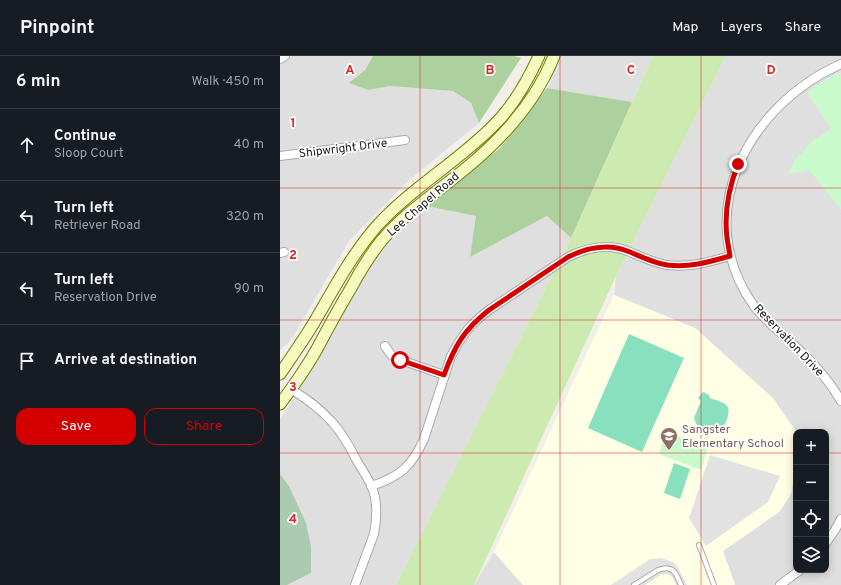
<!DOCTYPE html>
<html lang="en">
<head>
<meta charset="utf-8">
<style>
  :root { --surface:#171b24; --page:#242831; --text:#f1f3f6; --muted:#9ea1a6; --line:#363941; --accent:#d40000 }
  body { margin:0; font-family:Overpass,sans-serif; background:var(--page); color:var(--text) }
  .controls { position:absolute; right:12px; bottom:12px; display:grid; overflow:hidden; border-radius:8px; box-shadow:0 2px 10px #0003 }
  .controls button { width:36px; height:36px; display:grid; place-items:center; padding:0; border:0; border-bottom:1px solid var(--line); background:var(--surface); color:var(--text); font:20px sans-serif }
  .stop { position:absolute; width:12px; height:12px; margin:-9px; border:3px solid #d40000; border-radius:50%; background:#fff }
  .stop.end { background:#d40000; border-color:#fff; box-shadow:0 1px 4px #0008 }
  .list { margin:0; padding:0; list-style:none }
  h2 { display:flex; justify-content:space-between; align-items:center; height:52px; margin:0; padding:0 16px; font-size:17px }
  h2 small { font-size:13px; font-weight:400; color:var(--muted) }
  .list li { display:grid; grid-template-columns:26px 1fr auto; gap:12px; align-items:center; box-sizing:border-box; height:72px; padding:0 16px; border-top:1px solid var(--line) }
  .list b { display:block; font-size:15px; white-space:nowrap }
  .list p { margin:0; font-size:13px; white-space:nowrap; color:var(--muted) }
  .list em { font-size:13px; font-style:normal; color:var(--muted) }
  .actions { display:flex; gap:8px; padding:12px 16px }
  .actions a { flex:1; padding:9px 0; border:1px solid var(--accent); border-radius:12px; text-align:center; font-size:14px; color:var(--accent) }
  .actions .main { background:var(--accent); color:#fff }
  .icon { flex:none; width:22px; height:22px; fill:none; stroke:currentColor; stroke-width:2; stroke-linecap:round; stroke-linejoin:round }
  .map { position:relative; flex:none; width:561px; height:529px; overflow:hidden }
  header { display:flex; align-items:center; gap:24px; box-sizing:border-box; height:56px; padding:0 20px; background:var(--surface); border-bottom:1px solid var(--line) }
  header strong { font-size:19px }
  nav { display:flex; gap:22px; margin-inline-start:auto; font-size:14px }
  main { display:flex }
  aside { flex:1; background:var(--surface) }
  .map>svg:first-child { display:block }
</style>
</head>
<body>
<header>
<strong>Pinpoint</strong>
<nav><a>Map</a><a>Layers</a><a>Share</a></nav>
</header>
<main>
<aside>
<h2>6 min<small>Walk · 450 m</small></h2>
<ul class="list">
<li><svg class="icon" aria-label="ahead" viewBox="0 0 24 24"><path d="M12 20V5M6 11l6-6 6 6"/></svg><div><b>Continue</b><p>Sloop Court</p></div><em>40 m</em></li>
<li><svg class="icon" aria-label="left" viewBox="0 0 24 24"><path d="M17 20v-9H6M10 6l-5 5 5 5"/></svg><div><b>Turn left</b><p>Retriever Road</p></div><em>320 m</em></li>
<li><svg class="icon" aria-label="left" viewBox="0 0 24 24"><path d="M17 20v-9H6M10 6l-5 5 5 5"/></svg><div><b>Turn left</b><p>Reservation Drive</p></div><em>90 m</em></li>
<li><svg class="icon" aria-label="arrive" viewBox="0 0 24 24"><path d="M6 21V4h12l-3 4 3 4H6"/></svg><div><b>Arrive at destination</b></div></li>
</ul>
<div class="actions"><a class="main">Save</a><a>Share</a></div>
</aside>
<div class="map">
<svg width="561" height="529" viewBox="0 0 561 529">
  <rect width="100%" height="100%" fill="#f2efe9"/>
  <g fill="#e0dfdf">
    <path d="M0 0H93L85 14 70 27 88 34 110 30 173 35 191 47 199 67 129 124 69 185 11 284 0 294Z"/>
    <path d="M280 0H373L352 46 268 32Z"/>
    <path d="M446 0H561V16L547 23 527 37 552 73 533 85 515 104 509 118 529 113 561 153V529H455L443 495 499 456 511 438 516 411V514H546V376H516V379L515 374 415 272 334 239 336 220Z"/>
    <path d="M146 150 197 160 190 201 267 160 291 182 116 529H7L31 517 9 430 0 418V363L35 309 93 202Z"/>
    <path d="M214 496 243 529H194Z"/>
  </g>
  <path fill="#ffffe5" d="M334 239 415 272 493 342 515 374 516 379V411L511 438 499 456 443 495 455 529H243L214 496Z"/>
  <path fill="#cdebb0" d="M373 0H446L336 220 194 529H116L291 182Z"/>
  <g fill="#add19e">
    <path d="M93 0H234L241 2 199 67 191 47 173 35 110 30 88 34 69 27 85 14Z"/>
    <path d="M267 32 352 46 291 182 267 160 190 201 196 160 146 150 220 92Z"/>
  </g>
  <path fill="#aacbaf" d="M0 418 9 430 26 467 31 491V517L7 529H0Z"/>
  <g fill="#c8facc">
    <path d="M561 16V153L529 114 508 118 515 104 533 85 552 73 527 37 547 23Z"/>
    <path d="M386 376 428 391 421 414 379 398Z"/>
  </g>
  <g fill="#88e0be">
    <path d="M349 278 404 302 362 396 308 372Z"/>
    <path d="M423 336 429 339 430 342C435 344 444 346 447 350 449 352 449 356 448 359 447 374 429 380 418 370 416 368 415 365 414 362L421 345 418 342Z"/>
    <path d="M394 407 410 413 400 443 384 437Z"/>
  </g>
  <g fill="#e2e2e2">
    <path d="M430 399 500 420 488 446 426 490 409 462Z"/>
    <path d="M381 502 393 506 397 510 407 529H396L393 522 388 518 380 519 365 529H331L370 503Z"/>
  </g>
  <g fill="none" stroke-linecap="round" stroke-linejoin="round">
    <defs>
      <g id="service">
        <path d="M419 489 434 529"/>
        <path d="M354 529 378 514C393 508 396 517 401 529"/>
      </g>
      <g id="minor">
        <path d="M0 3 5 0"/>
        <path d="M561 8C468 49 409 159 474 250 486 266 503 278 517 292 535 308 549 324 561 345"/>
        <path d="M0 100 125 84"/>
        <path d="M0 197 4 196"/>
        <path d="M105 290 111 299 118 303 164 319"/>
        <path d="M11 333C26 343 40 352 52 366 62 377 70 391 77 405 82 413 87 421 91 429 98 444 97 462 94 478L75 529"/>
        <path d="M91 430C120 421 132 410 144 383L171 300 179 286 188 273 199 262 209 254 288 201C308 191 329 187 350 196 362 201 374 207 387 209 409 212 429 206 450 200"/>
        <path d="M546 487 555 474 561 463"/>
        <path d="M500 529 520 514"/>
      </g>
      <g id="secondary">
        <path d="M0 318C11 302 22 286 32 270 52 236 70 201 96 171 131 132 178 106 215 68 234 49 248 24 259 0"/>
        <path d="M0 348C13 331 26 312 37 293 48 272 59 252 71 232 80 215 90 199 102 184 126 156 157 136 185 113 223 82 256 46 274 0"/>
      </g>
    </defs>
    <use href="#service" stroke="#a9a9a9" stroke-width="6"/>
    <use href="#minor" stroke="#a9a9a9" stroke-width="10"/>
    <use href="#secondary" stroke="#707d05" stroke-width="13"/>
    <use href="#service" stroke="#fff" stroke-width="4"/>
    <use href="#minor" stroke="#fff" stroke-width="8"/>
    <use href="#secondary" stroke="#f7fabf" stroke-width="11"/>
  </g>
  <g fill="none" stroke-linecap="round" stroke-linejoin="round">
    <path stroke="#d40000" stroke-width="5" d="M120 304 164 319C175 289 184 274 209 254L288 201C308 191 329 187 350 196 362 201 374 207 387 209 409 212 429 206 450 200 449 194 448 188 447 182 444 157 449 131 458 108"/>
  </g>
  <path fill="none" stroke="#d62828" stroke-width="1" stroke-opacity="0.55" d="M140 0V529M280 0V529M421 0V529M0 132H561M0 264H561M0 397H516M546 397H561"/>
  <defs>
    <symbol id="school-pin" viewBox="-11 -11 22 30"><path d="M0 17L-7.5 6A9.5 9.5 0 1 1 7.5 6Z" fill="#8d6e63" stroke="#fff"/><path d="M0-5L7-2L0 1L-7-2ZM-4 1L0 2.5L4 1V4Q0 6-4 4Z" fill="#fff"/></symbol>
  </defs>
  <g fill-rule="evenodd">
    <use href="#school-pin" x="379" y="370" width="20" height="27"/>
  </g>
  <g text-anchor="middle" stroke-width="3.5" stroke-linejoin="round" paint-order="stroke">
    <g font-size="12" fill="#222" stroke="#fff">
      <text transform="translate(63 92) rotate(-7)" y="4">Shipwright Drive</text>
      <text transform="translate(143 148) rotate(-41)" y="4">Lee Chapel Road</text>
      <text transform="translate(509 284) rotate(46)" y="4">Reservation Drive</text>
    </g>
    <g font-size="12" fill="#785e54" stroke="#fff" text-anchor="start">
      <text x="402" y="377">Sangster<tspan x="402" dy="14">Elementary School</tspan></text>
    </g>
  </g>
  <g font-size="13" text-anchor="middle" font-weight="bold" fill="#d62828" stroke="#fff" stroke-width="3.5" stroke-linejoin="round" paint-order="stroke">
    <text x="70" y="18">A</text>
    <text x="210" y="18">B</text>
    <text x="351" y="18">C</text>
    <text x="491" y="18">D</text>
    <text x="13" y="71">1</text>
    <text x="13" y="203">2</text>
    <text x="13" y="335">3</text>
    <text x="13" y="467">4</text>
  </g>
</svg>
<div class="controls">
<button>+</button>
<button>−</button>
<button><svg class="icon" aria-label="locate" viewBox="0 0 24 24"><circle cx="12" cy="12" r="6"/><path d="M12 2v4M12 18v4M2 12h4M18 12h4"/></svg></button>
<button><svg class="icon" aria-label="layers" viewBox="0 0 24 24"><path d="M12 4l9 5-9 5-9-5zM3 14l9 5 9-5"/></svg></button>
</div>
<div class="stop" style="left:120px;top:304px"></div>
<div class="stop end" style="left:458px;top:108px"></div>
</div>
</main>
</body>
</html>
